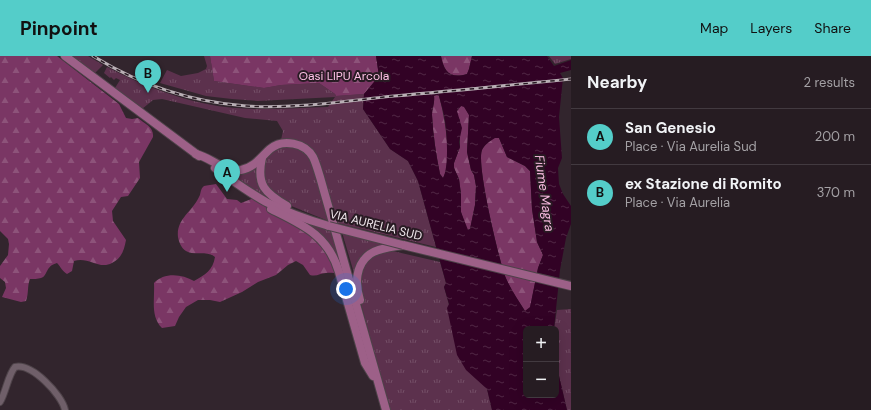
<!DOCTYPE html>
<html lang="en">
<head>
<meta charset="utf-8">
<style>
  :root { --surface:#261c22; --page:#2e252a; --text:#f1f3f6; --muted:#a4a1a5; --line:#423a40; --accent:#54cdc9 }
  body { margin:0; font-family:"DM Sans",sans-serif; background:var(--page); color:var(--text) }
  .controls { position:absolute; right:12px; bottom:12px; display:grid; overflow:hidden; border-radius:6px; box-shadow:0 4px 16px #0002 }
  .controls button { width:36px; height:36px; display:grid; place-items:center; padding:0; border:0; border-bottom:1px solid var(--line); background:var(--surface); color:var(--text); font:20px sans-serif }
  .you { position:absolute; left:346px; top:233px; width:14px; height:14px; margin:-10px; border:3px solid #fff; border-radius:50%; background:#1a73e8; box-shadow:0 0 0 6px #1a73e833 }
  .badge { display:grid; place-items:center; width:26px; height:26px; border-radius:50%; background:var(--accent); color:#111; font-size:13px; font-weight:700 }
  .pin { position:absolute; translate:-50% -33px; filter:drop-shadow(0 1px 2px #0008) }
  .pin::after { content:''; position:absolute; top:21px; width:14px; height:12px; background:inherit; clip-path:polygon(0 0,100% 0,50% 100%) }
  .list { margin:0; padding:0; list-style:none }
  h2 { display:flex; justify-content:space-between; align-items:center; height:52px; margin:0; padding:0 16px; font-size:17px }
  h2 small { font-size:13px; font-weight:400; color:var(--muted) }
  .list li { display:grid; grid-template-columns:26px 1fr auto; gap:12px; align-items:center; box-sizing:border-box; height:56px; padding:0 16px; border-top:1px solid var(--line) }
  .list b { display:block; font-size:15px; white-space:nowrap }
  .list p { margin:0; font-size:13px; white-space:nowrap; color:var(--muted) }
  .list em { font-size:13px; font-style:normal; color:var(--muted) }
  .map { position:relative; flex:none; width:571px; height:354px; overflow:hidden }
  header { display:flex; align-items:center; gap:24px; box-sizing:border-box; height:56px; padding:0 20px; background:var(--accent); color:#111 }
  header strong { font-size:19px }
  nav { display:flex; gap:22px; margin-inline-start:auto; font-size:14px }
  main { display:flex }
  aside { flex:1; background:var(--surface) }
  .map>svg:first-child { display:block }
</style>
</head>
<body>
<header>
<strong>Pinpoint</strong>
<nav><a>Map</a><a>Layers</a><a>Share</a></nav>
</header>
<main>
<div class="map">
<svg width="571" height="354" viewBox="0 0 571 354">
  <defs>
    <pattern id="grass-tufts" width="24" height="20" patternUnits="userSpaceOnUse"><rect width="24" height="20" fill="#5c314d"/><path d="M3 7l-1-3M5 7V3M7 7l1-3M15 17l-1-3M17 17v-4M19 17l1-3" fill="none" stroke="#744f67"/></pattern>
    <pattern id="forest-firs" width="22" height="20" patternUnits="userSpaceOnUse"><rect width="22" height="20" fill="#7a3664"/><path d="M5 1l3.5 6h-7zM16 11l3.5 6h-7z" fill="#8d537a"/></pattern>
    <pattern id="water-ripples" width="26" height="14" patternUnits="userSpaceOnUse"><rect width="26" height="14" fill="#320225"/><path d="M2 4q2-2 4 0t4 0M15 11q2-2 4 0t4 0" fill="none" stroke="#502745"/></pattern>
  </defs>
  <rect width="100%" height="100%" fill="#32252d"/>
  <g fill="url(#grass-tufts)">
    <path d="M72 0H88L103 9 95 17Z"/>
    <path d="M204 0H210L214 25 264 32 281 29 319 27 335 38 336 40 364 38 363 53 390 93 408 105 418 125 436 191 337 167 319 104 316 98 281 84 283 75 277 65 245 62 162 43 153 44 142 53 115 32 120 24 116 22 114 24 111 21 110 22 104 17 107 11C142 29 185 46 225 51 259 55 294 52 328 51L335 41 258 45 232 43 206 40 160 27 167 14 181 20 198 17 206 13 207 10Z"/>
    <path d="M549 0H571V3L555 8Z"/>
    <path d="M287 90 302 94 312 103 331 166 284 147 263 126C264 105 262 95 287 90Z"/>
    <path d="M255 111 259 130 265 139 263 140 229 118 230 116Z"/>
    <path d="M311 168 333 176 338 199 337 202C330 190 323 178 311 171Z"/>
    <path d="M342 176 385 188C366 193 364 202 354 217Z"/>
    <path d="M384 193 440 206 446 227 444 231 449 249 487 333 492 354H390L358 237 360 212 370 199Z"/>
    <path d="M571 253V354H567L556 307V291L558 287 556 273H554L557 254Z"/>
  </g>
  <g fill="url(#forest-firs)">
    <path d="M0 0H57L119 48 126 62 132 63 138 62C145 68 154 71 153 81L139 106 140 122 128 140 121 141 112 155 113 165 126 184C124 194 122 202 112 207 99 214 88 200 74 205L72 215 67 218C62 215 61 211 57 207 45 210 48 220 41 222 38 223 33 223 30 223 27 230 29 237 26 245L21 246 2 241 6 232 5 226 0 222V210L8 199 9 188 8 183 0 175Z"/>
    <path d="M210 0H376L379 20 364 38 336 40 335 38 319 27 281 29 264 32 214 25Z"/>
    <path d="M441 0H472L469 13 467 18C450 23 444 16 441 0Z"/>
    <path d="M437 39 439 40C444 58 453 105 443 122L440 118C436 98 433 79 432 59 432 52 435 47 434 40Z"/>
    <path d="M461 50H464L469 59 467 96 471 114 474 119 476 130 475 149 470 173 467 174 461 156V138L459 123 454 112V107L460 91V64L457 59V55Z"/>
    <path d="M495 81 499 82 507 101 525 110 530 115 532 153 537 186 543 199 538 212 530 252 525 255C518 244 510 233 505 220 499 203 476 108 482 94 484 89 490 85 495 81Z"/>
    <path d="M216 128 227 143 237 144 241 147 254 142 271 153 311 174 339 216C334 218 331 216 326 217 320 217 317 221 310 219L303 209 296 205 288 209 276 219 258 226 242 236 220 246 210 244H198L186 251 179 261 175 270 162 272C150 260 155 243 154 227 164 216 182 218 194 225 205 219 213 214 215 201 207 194 194 200 186 195 181 192 179 186 178 181 176 163 192 156 199 141 201 138 200 133 204 130 207 129 213 129 216 128Z"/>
  </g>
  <path fill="url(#water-ripples)" fill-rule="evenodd" d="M376 0H441C444 16 450 23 467 18L469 13 472 0H547L554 10 571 4V14L560 17 563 22 559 61 562 102 558 112 559 128 563 138 571 150V168L566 182 560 214 554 273H526V339H556V307L567 354H492L487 333 466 314 457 299 447 252 449 248 444 231 446 227 418 125 408 105 390 93 363 53 364 38 379 20ZM437 39 439 40C441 48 444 57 445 65 447 77 449 112 443 122L440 118C436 98 433 79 432 59 432 52 435 47 434 40ZM461 50 464 51 469 59 467 96 471 114 474 119 476 130 475 149 470 173 468 174 461 156V138L459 123 454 112V107L460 91 459 86 462 72 457 55ZM495 82H499L507 101 525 110 530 115 532 153 537 186 543 199 538 212 530 251 525 255C518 244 510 232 505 220 499 203 476 108 482 94 484 89 490 85 495 82Z"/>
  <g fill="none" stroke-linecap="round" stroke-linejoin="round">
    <defs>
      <path id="minor" d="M0 346C6 336 8 319 15 311 32 307 62 339 65 354"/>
      <g id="major">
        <path d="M65 0 199 100"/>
        <path d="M196 98C212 102 223 116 241 114 254 112 261 101 270 93 283 82 305 87 313 101 316 107 318 115 320 121L386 354"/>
        <path d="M262 102C256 129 265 137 287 150"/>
        <path d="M215 112C232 124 248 136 266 146 286 156 308 164 329 170"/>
        <path d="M271 153C303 169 328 179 339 216L365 307 373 320"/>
        <path d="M360 244C355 228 355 209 370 198 379 192 392 191 403 189L571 230"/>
      </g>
    </defs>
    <use href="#minor" stroke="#4e4349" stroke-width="8"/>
    <use href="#major" stroke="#4e4349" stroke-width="10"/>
    <use href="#minor" stroke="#6f5f69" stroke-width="6"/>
    <use href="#major" stroke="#9d6088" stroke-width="8"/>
    <defs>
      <path id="rail" d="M93 0C140 29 191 46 246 50 295 53 345 45 394 40 453 35 512 29 571 23"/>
    </defs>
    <use href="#rail" stroke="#b9afb5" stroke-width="3"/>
    <use href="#rail" stroke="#281b23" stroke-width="1.5" stroke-dasharray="4.5" stroke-linecap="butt"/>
    <defs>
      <path id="major-bridge" d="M329 170 403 189"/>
    </defs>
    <use href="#major-bridge" stroke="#4e4349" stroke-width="10" stroke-linecap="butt"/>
    <use href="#major-bridge" stroke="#9d6088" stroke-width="8"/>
  </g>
  <g text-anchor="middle" stroke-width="4" stroke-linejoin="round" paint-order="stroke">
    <g font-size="12" fill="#fec1e6" stroke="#281b23">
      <text x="344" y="24">Oasi LIPU Arcola</text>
    </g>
    <g font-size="12" fill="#f2e9ee" stroke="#281b23">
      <text transform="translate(376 169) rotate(14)" y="4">VIA AURELIA SUD</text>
    </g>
    <g font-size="13" font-style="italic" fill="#fabde2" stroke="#281b23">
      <text transform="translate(545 137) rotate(82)" y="5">Fiume Magra</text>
    </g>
  </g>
</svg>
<div class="controls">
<button>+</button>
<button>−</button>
</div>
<div class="you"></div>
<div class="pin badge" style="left:227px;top:136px">A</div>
<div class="pin badge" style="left:148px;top:37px">B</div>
</div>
<aside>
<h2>Nearby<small>2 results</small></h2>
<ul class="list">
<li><span class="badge">A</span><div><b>San Genesio</b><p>Place · Via Aurelia Sud</p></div><em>200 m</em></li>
<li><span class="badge">B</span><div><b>ex Stazione di Romito</b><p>Place · Via Aurelia</p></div><em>370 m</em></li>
</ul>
</aside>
</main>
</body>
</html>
